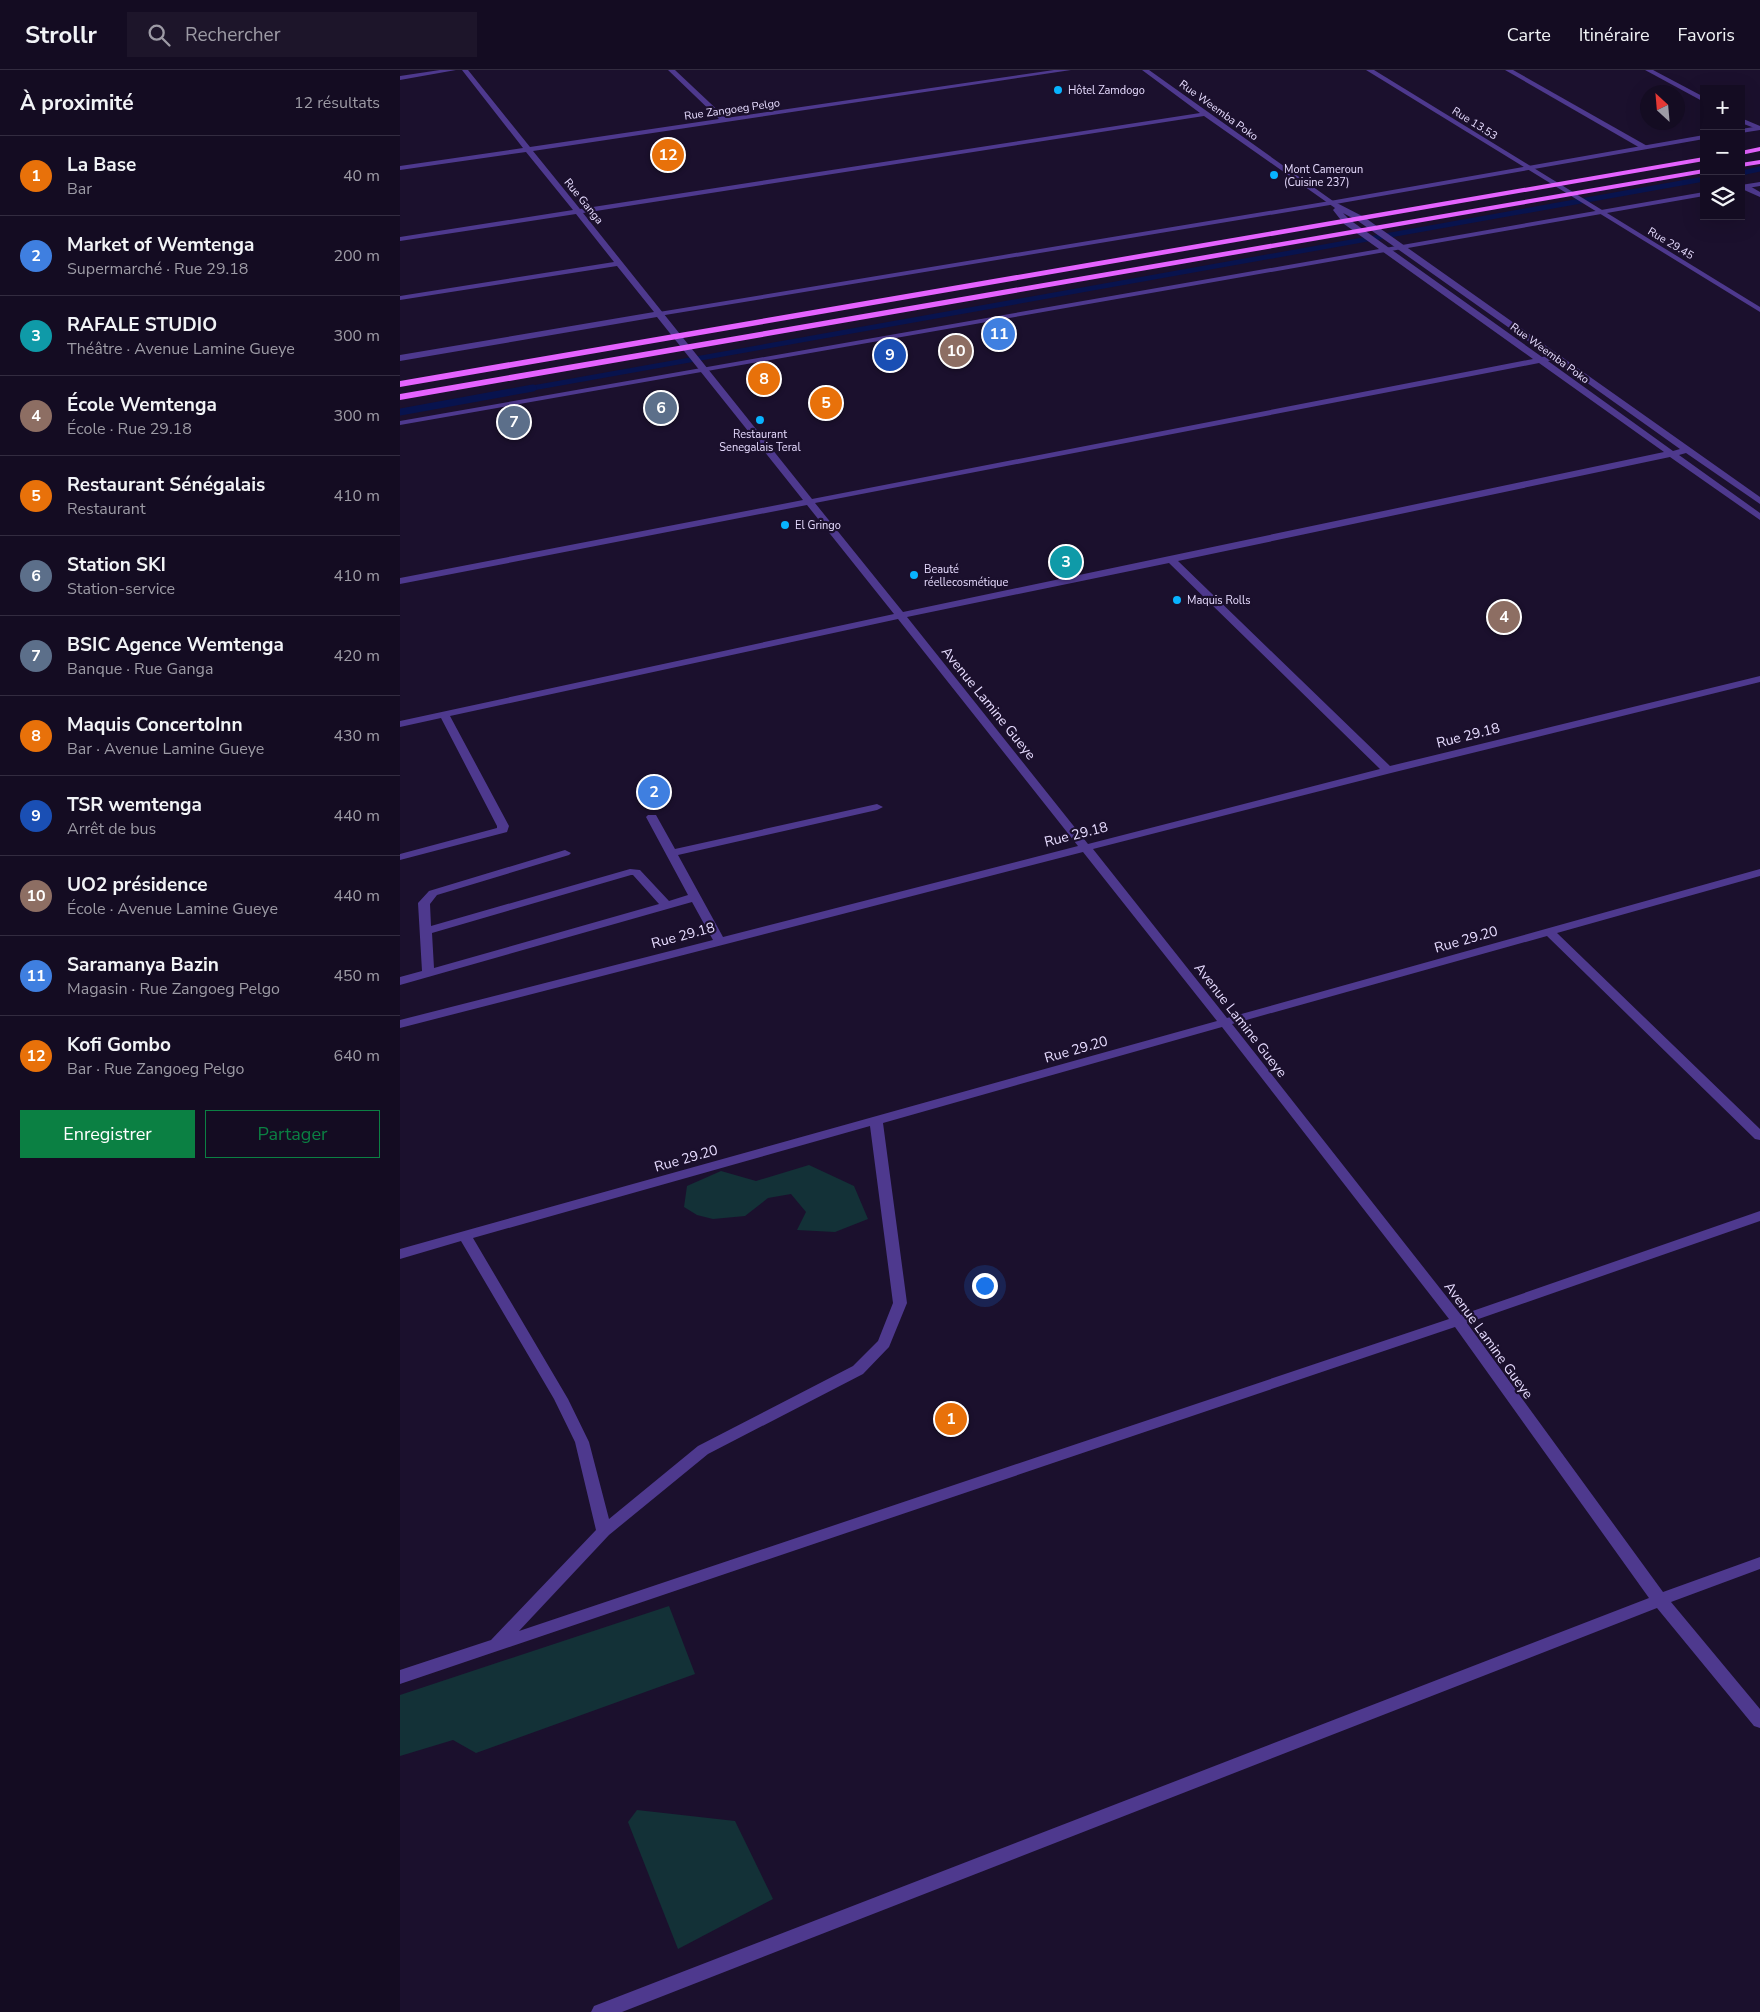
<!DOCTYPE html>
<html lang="fr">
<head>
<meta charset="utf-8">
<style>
  :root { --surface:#140c22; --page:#1d152a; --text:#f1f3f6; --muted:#9d9ba5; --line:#332c40; --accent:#0b8043 }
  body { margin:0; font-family:"Nunito Sans",sans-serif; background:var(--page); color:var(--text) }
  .controls { position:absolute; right:15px; top:15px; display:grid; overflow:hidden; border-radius:0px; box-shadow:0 5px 20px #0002 }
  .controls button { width:45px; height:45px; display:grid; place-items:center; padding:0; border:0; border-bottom:1px solid var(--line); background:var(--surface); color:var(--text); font:25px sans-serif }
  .compass { position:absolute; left:1240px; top:15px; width:45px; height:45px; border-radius:50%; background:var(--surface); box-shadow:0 5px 20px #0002; rotate:334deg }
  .you { position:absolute; left:584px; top:1215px; width:18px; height:18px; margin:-12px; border:4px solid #fff; border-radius:50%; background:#1a73e8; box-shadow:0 0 0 8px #1a73e833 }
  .badge { display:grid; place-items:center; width:32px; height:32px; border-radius:50%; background:var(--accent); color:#fff; font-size:16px; font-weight:700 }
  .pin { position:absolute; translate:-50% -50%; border:2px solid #fff; box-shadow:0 1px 5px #0006 }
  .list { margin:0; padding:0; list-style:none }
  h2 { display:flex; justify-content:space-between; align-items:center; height:65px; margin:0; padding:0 20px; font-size:21px }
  h2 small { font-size:16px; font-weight:400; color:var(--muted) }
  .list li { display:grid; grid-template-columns:32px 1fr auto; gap:15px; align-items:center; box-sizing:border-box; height:80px; padding:0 20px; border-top:1px solid var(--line) }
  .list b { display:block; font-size:19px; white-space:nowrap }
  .list p { margin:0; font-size:16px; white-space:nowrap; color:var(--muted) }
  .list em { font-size:16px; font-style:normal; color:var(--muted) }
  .actions { display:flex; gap:10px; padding:15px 20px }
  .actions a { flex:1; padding:11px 0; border:1px solid var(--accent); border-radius:0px; text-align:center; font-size:18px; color:var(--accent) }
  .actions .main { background:var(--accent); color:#fff }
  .icon { flex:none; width:28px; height:28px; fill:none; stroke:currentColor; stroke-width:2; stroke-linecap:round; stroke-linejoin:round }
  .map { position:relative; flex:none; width:1360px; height:1942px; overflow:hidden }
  header { display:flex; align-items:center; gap:30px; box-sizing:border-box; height:70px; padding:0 25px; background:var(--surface); border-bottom:1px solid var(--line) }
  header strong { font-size:24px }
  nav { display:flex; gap:28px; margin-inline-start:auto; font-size:18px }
  .search { width:350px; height:45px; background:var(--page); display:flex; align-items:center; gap:12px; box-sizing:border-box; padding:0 18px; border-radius:0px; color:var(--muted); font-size:19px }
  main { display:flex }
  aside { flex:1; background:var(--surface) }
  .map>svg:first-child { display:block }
</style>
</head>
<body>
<header>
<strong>Strollr</strong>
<div class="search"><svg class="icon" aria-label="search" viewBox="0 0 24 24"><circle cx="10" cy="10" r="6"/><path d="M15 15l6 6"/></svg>Rechercher</div>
<nav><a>Carte</a><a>Itinéraire</a><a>Favoris</a></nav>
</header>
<main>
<aside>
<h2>À proximité<small>12 résultats</small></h2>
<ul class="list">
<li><span class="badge" style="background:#e8710a">1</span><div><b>La Base</b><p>Bar</p></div><em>40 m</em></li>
<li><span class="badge" style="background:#3f7fe0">2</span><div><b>Market of Wemtenga</b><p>Supermarché · Rue 29.18</p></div><em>200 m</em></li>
<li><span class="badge" style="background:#0f9aa8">3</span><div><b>RAFALE STUDIO</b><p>Théâtre · Avenue Lamine Gueye</p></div><em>300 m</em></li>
<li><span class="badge" style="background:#8d6e63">4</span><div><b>École Wemtenga</b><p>École · Rue 29.18</p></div><em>300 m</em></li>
<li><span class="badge" style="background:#e8710a">5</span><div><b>Restaurant Sénégalais</b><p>Restaurant</p></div><em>410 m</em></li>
<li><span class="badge" style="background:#5c6f8a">6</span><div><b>Station SKI</b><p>Station-service</p></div><em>410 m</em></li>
<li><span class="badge" style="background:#5c6f8a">7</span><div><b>BSIC Agence Wemtenga</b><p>Banque · Rue Ganga</p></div><em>420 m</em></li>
<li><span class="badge" style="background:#e8710a">8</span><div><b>Maquis ConcertoInn</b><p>Bar · Avenue Lamine Gueye</p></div><em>430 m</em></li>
<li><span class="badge" style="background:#1a4fb4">9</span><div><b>TSR wemtenga</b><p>Arrêt de bus</p></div><em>440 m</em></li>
<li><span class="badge" style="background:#8d6e63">10</span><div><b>UO2 présidence</b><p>École · Avenue Lamine Gueye</p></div><em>440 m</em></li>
<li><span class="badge" style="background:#3f7fe0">11</span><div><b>Saramanya Bazin</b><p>Magasin · Rue Zangoeg Pelgo</p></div><em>450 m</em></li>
<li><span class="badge" style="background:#e8710a">12</span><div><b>Kofi Gombo</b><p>Bar · Rue Zangoeg Pelgo</p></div><em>640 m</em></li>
</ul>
<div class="actions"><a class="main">Enregistrer</a><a>Partager</a></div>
</aside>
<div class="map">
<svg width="1360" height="1942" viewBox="0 0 1360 1942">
  <rect width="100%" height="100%" fill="#1b102d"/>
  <g fill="#133137">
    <path d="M409 1095 454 1116 468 1149 435 1162 397 1160 406 1142 391 1124 368 1128 345 1146 313 1149 297 1145 284 1137 287 1116 321 1101 356 1111Z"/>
    <path d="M269 1536 295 1604 76 1683 53 1670 0 1686V1625Z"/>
    <path d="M237 1740 335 1751 373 1829 278 1879 228 1752Z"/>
  </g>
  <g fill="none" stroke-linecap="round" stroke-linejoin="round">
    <g stroke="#08134e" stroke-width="5">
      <path d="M1341 103 1360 99"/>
      <path d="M127 319 1304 109"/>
    </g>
    <path stroke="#08134e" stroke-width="7" d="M0 342 133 318"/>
    <g fill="#4e398e" fill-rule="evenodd">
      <path d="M1360 56V60L1341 63V59Z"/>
      <path d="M1304 65V69L930 135 259 246 255 244 259 242 930 131Z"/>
      <path d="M1360 112V116L1341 119V115Z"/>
      <path d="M1304 122V126L0 355V351Z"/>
    </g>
    <g fill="#4e398e" fill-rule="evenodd">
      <path d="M40 0H56L0 10V6Z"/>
      <path d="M62 0H68L130 77 319 49 268 0H275L326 48 654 0H671L133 81 180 139 800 43 742 0H749L933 131 964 147 1360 427V434L1286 383 1279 385 1360 443V450L1270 387 778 491 990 696 1360 606V612L991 703 693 779 827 948 1360 799V806L1157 863 1360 1059V1070L1355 1069 1147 866 832 954 1061 1245 1360 1141V1151L1067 1253 1263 1522 1360 1487V1499L1271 1532 1360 1639V1658L1354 1656 1257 1538 222 1942H191L194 1936 1249 1528 1055 1257 0 1614V1600L91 1570 196 1460 175 1372 154 1329 61 1171 0 1189V1179L817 951 683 782 0 958V950L313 870 292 832 0 915V907L22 901 18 833 29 821 165 780 171 783 169 785 37 825 30 834 31 856 230 799 240 800 269 831 288 825 246 747 248 745H256L275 779 477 734 483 737 477 740 278 785 323 867 678 776 498 549 50 646 109 756 107 762 0 790V784L97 758V756L41 648 0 657V651L494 544 407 435 0 514V508L403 430 257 247 0 291V285L254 242 217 196 0 230V226L214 192 176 144 0 171V167L173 140 126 82 0 100V96L123 78ZM804 46 935 138 933 140 944 154 1133 289 412 429 183 143ZM943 143 958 151 1149 286 1142 287 950 150ZM1155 290 1280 379 1273 381 1148 291ZM1139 293 1264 382 503 542 415 433ZM769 493 980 699 688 774 507 547ZM231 805H233L259 834 34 898 32 863ZM822 957 1049 1249 119 1561 209 1465 308 1384 463 1304 489 1277 507 1233 483 1053ZM470 1056 493 1233 478 1271 453 1296 298 1376 209 1449 189 1372 168 1329 73 1168Z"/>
      <path d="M966 0H974L1360 237V242Z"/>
      <path d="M1105 0H1113L1249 77 1242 79Z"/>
      <path d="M1245 0H1253L1304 27V32Z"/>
      <path d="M1341 48 1360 56V60L1341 53Z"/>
      <path d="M1342 115H1348L1360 122V127L1342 119Z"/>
    </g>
    <g fill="#e563ff" fill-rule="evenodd">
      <path d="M1360 77V81L1341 85V81Z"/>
      <path d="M1304 87V91L0 317V311Z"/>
      <path d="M1360 90V94L1341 97V93Z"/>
      <path d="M1304 99V103L0 330V324Z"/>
    </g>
  </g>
  <g fill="#08b3ff" stroke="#1b102d" stroke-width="2">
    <circle cx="658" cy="20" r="5"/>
    <circle cx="874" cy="105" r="5"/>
    <circle cx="360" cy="350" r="5"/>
    <circle cx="385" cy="455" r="5"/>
    <circle cx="514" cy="505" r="5"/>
    <circle cx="777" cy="530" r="5"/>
  </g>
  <g text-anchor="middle" stroke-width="4.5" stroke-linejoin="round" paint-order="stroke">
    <g font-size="11" fill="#e7dcff" stroke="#1b102d" text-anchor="start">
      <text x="668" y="24">Hôtel Zamdogo</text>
      <text x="884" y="103">Mont Cameroun<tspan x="884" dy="13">(Cuisine 237)</tspan></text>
      <text x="360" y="368" text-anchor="middle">Restaurant<tspan x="360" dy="13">Senegalais Teral</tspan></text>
      <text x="395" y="459">El Gringo</text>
      <text x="524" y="503">Beauté<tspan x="524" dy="13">réellecosmétique</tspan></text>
      <text x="787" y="534">Maquis Rolls</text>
    </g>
    <g font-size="11" fill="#e7dcff" stroke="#1b102d">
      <text transform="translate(332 39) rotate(-8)" y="4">Rue Zangoeg Pelgo</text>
      <text transform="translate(819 40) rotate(36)" y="4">Rue Weemba Poko</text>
      <text transform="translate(1075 53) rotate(32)" y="4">Rue 13.53</text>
      <text transform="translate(184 131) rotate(51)" y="4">Rue Ganga</text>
      <text transform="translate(1271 173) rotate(31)" y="4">Rue 29.45</text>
      <text transform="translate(1150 283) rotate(36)" y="4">Rue Weemba Poko</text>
    </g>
    <g font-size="14" fill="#e7dcff" stroke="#1b102d">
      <text transform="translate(589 633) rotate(51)" y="5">Avenue Lamine Gueye</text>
      <text transform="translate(1068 665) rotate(-14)" y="5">Rue 29.18</text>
      <text transform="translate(676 764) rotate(-14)" y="5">Rue 29.18</text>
      <text transform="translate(283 865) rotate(-15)" y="5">Rue 29.18</text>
      <text transform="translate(1066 869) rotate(-16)" y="5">Rue 29.20</text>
      <text transform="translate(841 950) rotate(52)" y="5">Avenue Lamine Gueye</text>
      <text transform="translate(676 979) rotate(-16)" y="5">Rue 29.20</text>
      <text transform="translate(286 1088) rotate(-16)" y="5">Rue 29.20</text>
      <text transform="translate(1089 1270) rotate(54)" y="5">Avenue Lamine Gueye</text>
    </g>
  </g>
</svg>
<div class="controls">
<button>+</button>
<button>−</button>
<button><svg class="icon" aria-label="layers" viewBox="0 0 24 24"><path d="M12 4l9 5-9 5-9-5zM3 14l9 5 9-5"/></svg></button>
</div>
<svg class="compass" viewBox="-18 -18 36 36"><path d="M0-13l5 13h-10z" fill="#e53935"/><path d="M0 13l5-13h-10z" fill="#9d9ba5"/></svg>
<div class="you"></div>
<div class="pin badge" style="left:551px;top:1349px;background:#e8710a">1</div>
<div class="pin badge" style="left:254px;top:722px;background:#3f7fe0">2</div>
<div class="pin badge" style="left:666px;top:492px;background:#0f9aa8">3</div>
<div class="pin badge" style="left:1104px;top:547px;background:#8d6e63">4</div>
<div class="pin badge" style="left:426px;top:333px;background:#e8710a">5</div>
<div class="pin badge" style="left:261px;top:338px;background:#5c6f8a">6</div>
<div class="pin badge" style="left:114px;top:352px;background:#5c6f8a">7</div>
<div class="pin badge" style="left:364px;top:309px;background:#e8710a">8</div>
<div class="pin badge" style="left:490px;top:285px;background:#1a4fb4">9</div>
<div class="pin badge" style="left:556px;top:281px;background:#8d6e63">10</div>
<div class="pin badge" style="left:599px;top:264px;background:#3f7fe0">11</div>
<div class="pin badge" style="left:268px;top:85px;background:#e8710a">12</div>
</div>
</main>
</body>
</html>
